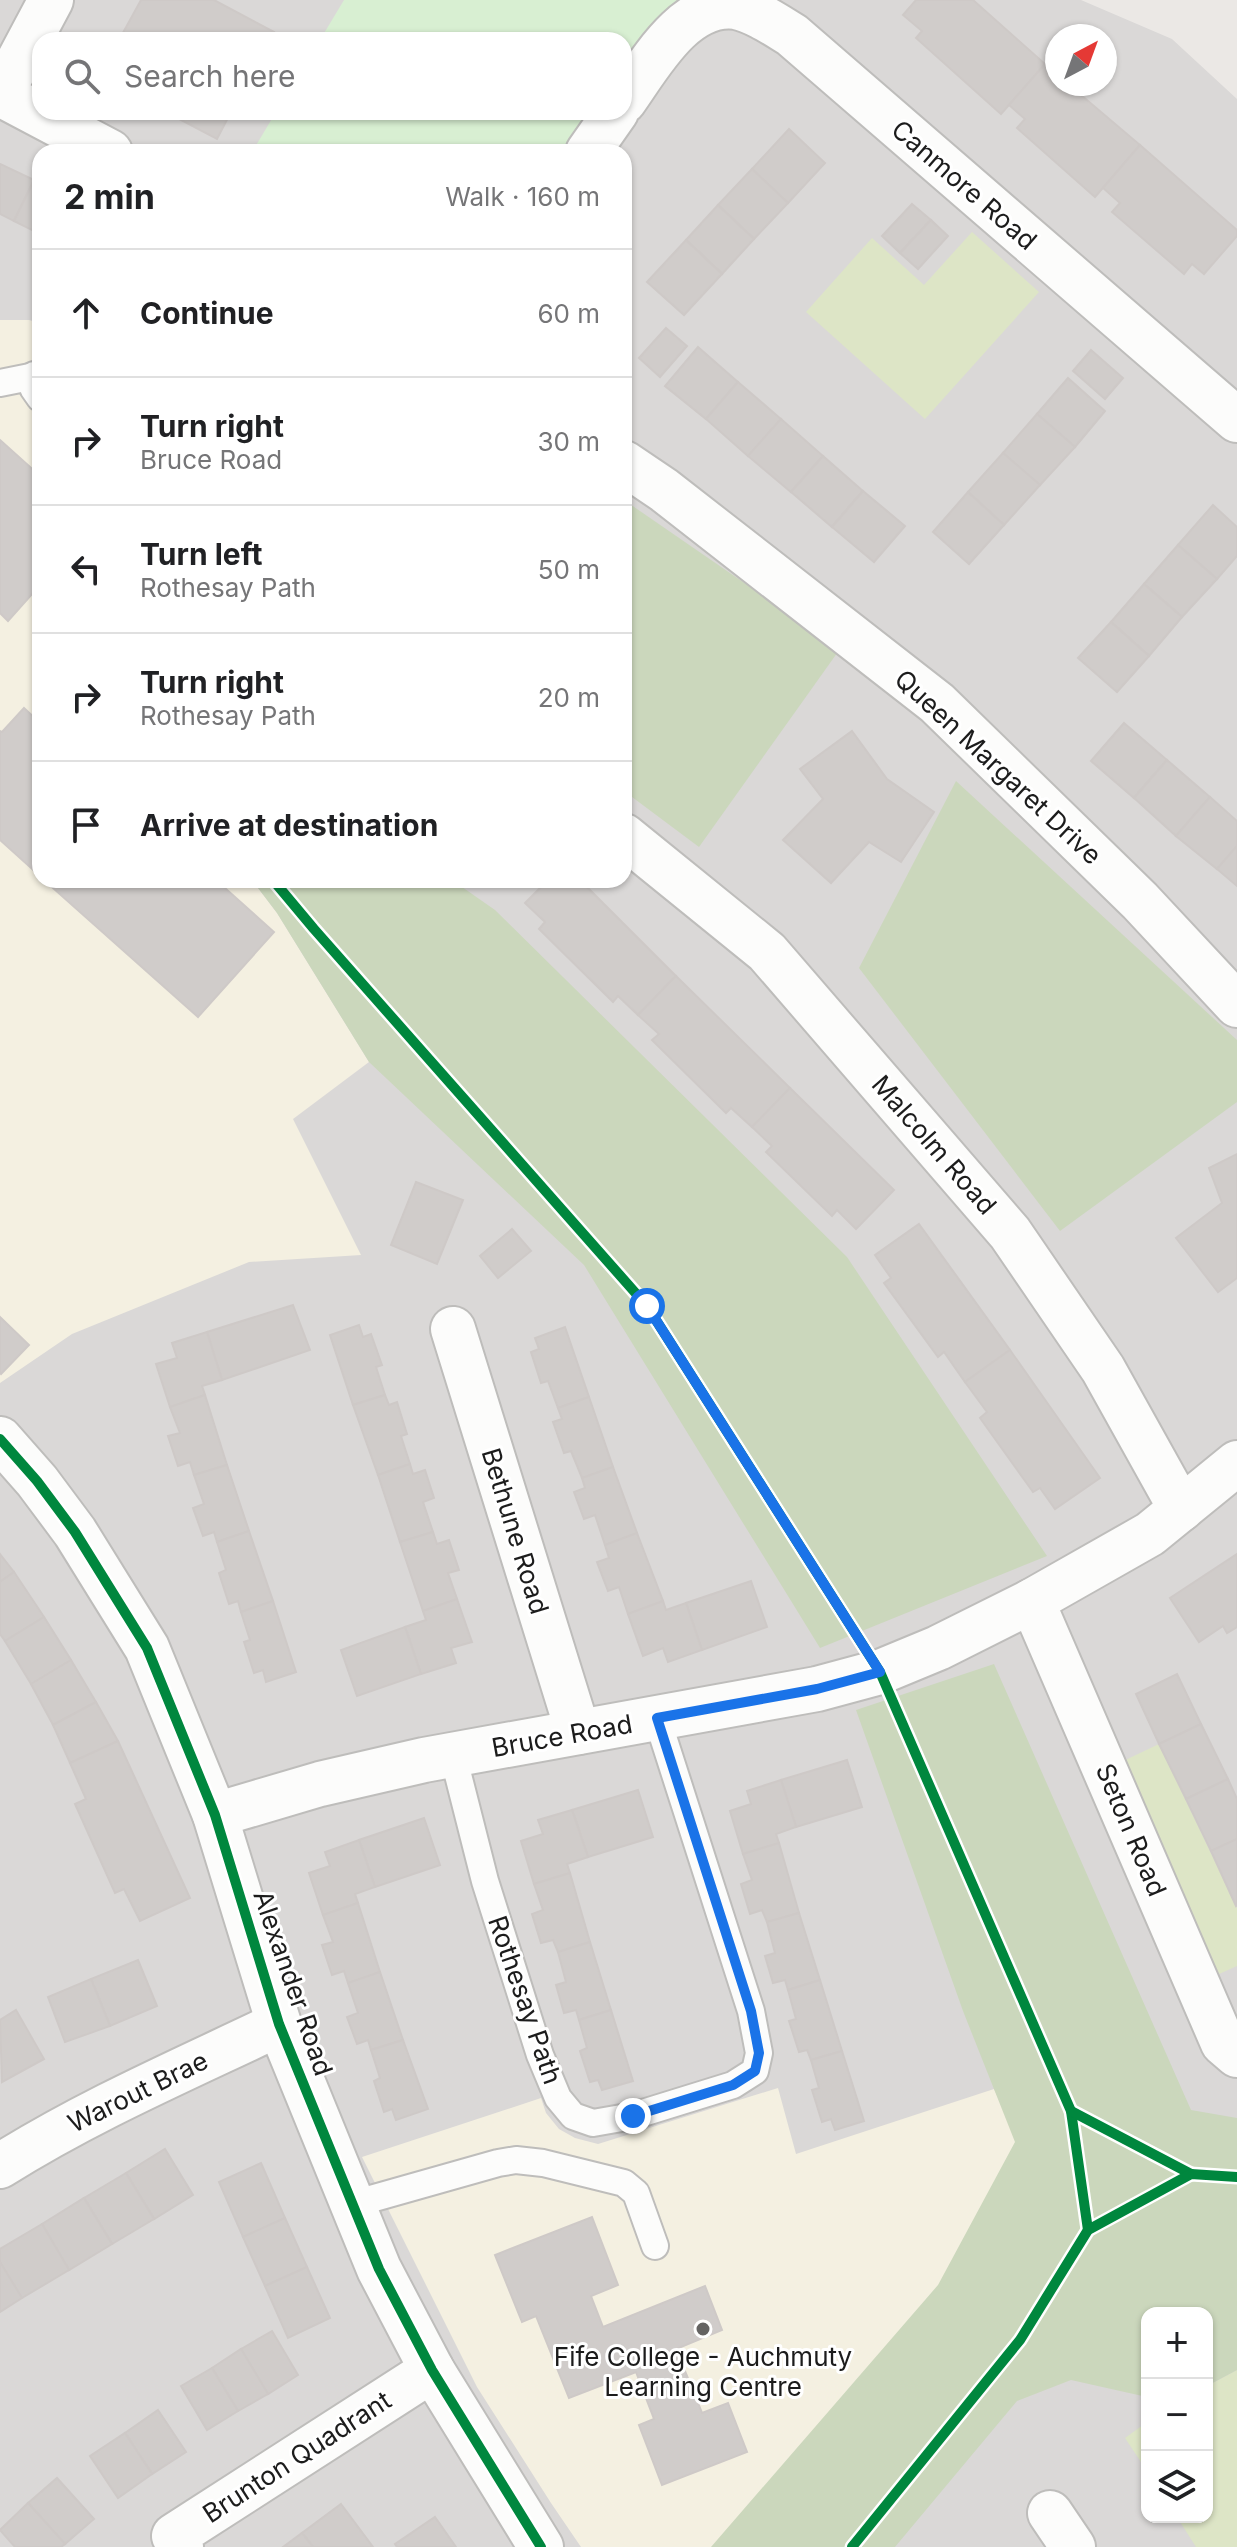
<!DOCTYPE html>
<html lang="en">
<head>
<meta charset="utf-8">
<style>
  :root { --surface:#fff; --page:#f2f2f2; --text:#202124; --muted:#757577; --line:#e0e0e0 }
  body { margin:0; font-family:Inter,sans-serif; background:var(--page); color:var(--text) }
  .controls { position:absolute; right:24px; bottom:24px; display:grid; overflow:hidden; border-radius:16px; box-shadow:0 2px 6px #0004 }
  .controls button { width:72px; height:72px; display:grid; place-items:center; padding:0; border:0; border-bottom:2px solid var(--line); background:var(--surface); color:var(--text); font:40px sans-serif }
  .compass { position:absolute; left:1045px; top:24px; width:72px; height:72px; border-radius:50%; background:var(--surface); box-shadow:0 2px 6px #0004; rotate:41deg }
  .stop { position:absolute; width:24px; height:24px; margin:-18px; border:6px solid #1a73e8; border-radius:50%; background:#fff }
  .stop.end { background:#1a73e8; border-color:#fff; box-shadow:0 2px 8px #0008 }
  .list { margin:0; padding:0; list-style:none }
  h2 { display:flex; justify-content:space-between; align-items:center; height:104px; margin:0; padding:0 32px; font-size:34px }
  h2 small { font-size:26px; font-weight:400; color:var(--muted) }
  .list li { display:grid; grid-template-columns:52px 1fr auto; gap:24px; align-items:center; box-sizing:border-box; height:128px; padding:0 32px; border-top:2px solid var(--line) }
  .list b { display:block; font-size:30px; white-space:nowrap }
  .list p { margin:0; font-size:26px; white-space:nowrap; color:var(--muted) }
  .list em { font-size:26px; font-style:normal; color:var(--muted) }
  .icon { flex:none; width:44px; height:44px; fill:none; stroke:currentColor; stroke-width:2; stroke-linecap:round; stroke-linejoin:round }
  .map { position:relative; flex:none; width:1237px; height:2547px; overflow:hidden }
  .search { position:absolute; background:var(--surface); box-shadow:0 2px 6px #0004; left:32px; top:32px; width:600px; height:88px; display:flex; align-items:center; gap:20px; box-sizing:border-box; padding:0 28px; border-radius:24px; color:var(--muted); font-size:30px }
  .panel { position:absolute; background:var(--surface); box-shadow:0 2px 6px #0004; left:32px; top:144px; width:600px; height:744px; border-radius:24px }
  .map>svg:first-child { display:block }
</style>
</head>
<body>
<div class="map">
<svg width="1237" height="2547" viewBox="0 0 1237 2547">
  <rect width="100%" height="100%" fill="#ebe8e5"/>
  <path fill="#dad8d7" fill-rule="evenodd" d="M0 0H1081L1172 39 1237 99V2547H0ZM1057 36H1105V84H1057ZM40 40H624V112H40ZM40 152H624V880H40ZM1147 2313H1207V2517H1147Z"/>
  <g fill="#f4f0e1">
    <path d="M0 320H29L40 323V880H252L277 913 369 1062 293 1119 361 1255 249 1262 72 1334 0 1383Z"/>
    <path d="M778 2088 796 2154 994 2089 1060 2228 742 2547H581L551 2503 477 2387 362 2157 541 2098 546 2113 559 2129 575 2138 598 2144Z"/>
  </g>
  <g fill="#dde5c6">
    <path d="M972 232 1039 292 925 419 806 312 872 238 924 285Z"/>
    <path d="M1159 1744 1237 1908V1966L1219 1974 1119 1763Z"/>
    <path d="M1237 2370V2547H1196L1177 2517H1207V2386Z"/>
    <path d="M1147 2422V2471L1125 2438Z"/>
  </g>
  <g fill="#cbd7bc">
    <path d="M624 500 840 649 699 847 624 791Z"/>
    <path d="M956 781 1237 1040V1102L1060 1231 859 968Z"/>
    <path d="M252 880H452L495 910 847 1257 1047 1556 820 1648 584 1265 369 1062 277 913Z"/>
    <path d="M994 1664 1191 2110 1237 2118V2370L1207 2386V2313H1147V2397L1071 2380 1017 2401 895 2547H711L938 2285 1015 2142 963 2011 856 1710Z"/>
  </g>
  <g fill="#d8efd2">
    <path d="M344 0H677L674 30 624 101V40H320Z"/>
    <path d="M276 112H616L588 152H252Z"/>
  </g>
  <g fill="#d0ccca" stroke="#cec9c7" stroke-width="2">
    <path d="M141 0H214L274 32 270 40H119Z"/>
    <path d="M916 0H973L1045 64 1001 114 916 38 922 31 903 15Z"/>
    <path d="M1045 64 1057 74V84H1068L1140 145 1095 197 1017 128 1025 119 1009 105Z"/>
    <path d="M166 112H231L217 139Z"/>
    <path d="M789 129 825 163 788 203 752 169Z"/>
    <path d="M1140 145 1237 230V236L1204 274 1192 264 1184 274 1112 212 1120 203 1103 188Z"/>
    <path d="M0 164 34 180 14 221 0 214Z"/>
    <path d="M752 169 788 203 754 239 718 205Z"/>
    <path d="M34 180 40 183V234L14 221Z"/>
    <path d="M912 204 931 220 900 253 882 236Z"/>
    <path d="M718 205 754 239 722 274 686 240Z"/>
    <path d="M931 220 948 236 918 269 900 253Z"/>
    <path d="M686 240 722 274 684 315 647 282Z"/>
    <path d="M666 328 687 346 660 377 639 358Z"/>
    <path d="M698 347 738 382 706 419 665 386Z"/>
    <path d="M1091 350 1123 378 1105 399 1073 371Z"/>
    <path d="M1068 378 1105 411 1075 447 1037 414Z"/>
    <path d="M738 382 781 419 748 456 706 419Z"/>
    <path d="M1037 414 1075 447 1040 485 1003 453Z"/>
    <path d="M781 419 823 456 791 492 748 456Z"/>
    <path d="M0 440 40 476V585L8 621 0 613Z"/>
    <path d="M1003 453 1040 485 1004 525 968 492Z"/>
    <path d="M823 456 863 491 832 527 791 492Z"/>
    <path d="M863 491 905 526 874 562 832 527Z"/>
    <path d="M968 492 1004 525 969 564 933 532Z"/>
    <path d="M1213 505 1237 527V556L1217 579 1178 545Z"/>
    <path d="M1178 545 1217 579 1182 617 1144 584Z"/>
    <path d="M1144 584 1182 617 1149 656 1111 622Z"/>
    <path d="M1111 622 1149 656 1117 692 1078 658Z"/>
    <path d="M24 708 40 723V876L0 840V731L2 732Z"/>
    <path d="M1124 723 1167 760 1134 798 1091 761Z"/>
    <path d="M852 731 887 779 934 812 901 862 869 842 831 883 783 840 823 799 800 769Z"/>
    <path d="M1167 760 1210 797 1176 836 1134 798Z"/>
    <path d="M1210 797 1237 821V846L1217 869 1176 836Z"/>
    <path d="M1237 846V886L1217 869Z"/>
    <path d="M44 880H216L274 932 198 1017Z"/>
    <path d="M548 880H580L676 976 638 1015 618 996 613 1002 539 929 545 922 525 903Z"/>
    <path d="M676 976 790 1088 752 1127 731 1108 726 1113 652 1040 659 1034 638 1015Z"/>
    <path d="M790 1088 894 1190 856 1229 837 1210 832 1216 766 1152 772 1146 752 1127Z"/>
    <path d="M1237 1154V1278L1218 1292 1176 1238 1222 1203 1209 1168Z"/>
    <path d="M416 1182 463 1200 437 1264 391 1245Z"/>
    <path d="M919 1224 1010 1350 965 1382 944 1352 938 1357 884 1283 891 1278 875 1255Z"/>
    <path d="M512 1229 531 1251 498 1278 480 1256Z"/>
    <path d="M293 1305 310 1350 222 1380 207 1332Z"/>
    <path d="M0 1317 29 1345 1 1374 0 1373Z"/>
    <path d="M359 1325 363 1337 371 1334 382 1365 376 1367 385 1395 353 1405 330 1335Z"/>
    <path d="M565 1327 589 1397 558 1408 548 1381 541 1383 531 1352 539 1349 535 1338Z"/>
    <path d="M207 1332 222 1380 202 1386 205 1395 170 1407 156 1364 177 1358 172 1343Z"/>
    <path d="M1010 1350 1100 1478 1055 1509 1040 1488 1033 1492 980 1418 987 1412 965 1382Z"/>
    <path d="M205 1395 227 1465 194 1475 190 1462 178 1466 168 1436 180 1433 170 1407Z"/>
    <path d="M385 1395 389 1405 397 1402 407 1434 401 1436 410 1464 378 1475 353 1405Z"/>
    <path d="M589 1397 613 1467 582 1478 571 1451 564 1453 553 1422 562 1419 558 1408Z"/>
    <path d="M410 1464 413 1474 425 1470 434 1498 423 1502 433 1532 400 1542 378 1475Z"/>
    <path d="M227 1465 249 1531 217 1542 214 1532 203 1536 193 1508 204 1504 194 1475Z"/>
    <path d="M613 1467 637 1533 605 1545 595 1515 584 1519 574 1492 585 1488 582 1478Z"/>
    <path d="M249 1531 273 1601 241 1612 238 1601 229 1604 219 1573 226 1570 217 1542Z"/>
    <path d="M433 1532 437 1544 449 1540 459 1570 448 1573 457 1599 423 1611 400 1542Z"/>
    <path d="M637 1533 663 1601 628 1614 619 1587 608 1591 597 1562 609 1558 605 1545Z"/>
    <path d="M0 1554 14 1572 0 1582Z"/>
    <path d="M1237 1554V1627L1227 1633 1223 1626 1199 1642 1170 1598Z"/>
    <path d="M14 1572 44 1617 5 1641 0 1634V1582Z"/>
    <path d="M751 1581 767 1627 702 1650 686 1603Z"/>
    <path d="M457 1599 472 1642 451 1648 456 1663 421 1674 405 1627 426 1620 423 1611Z"/>
    <path d="M273 1601 296 1672 266 1682 263 1670 254 1673 244 1642 250 1640 241 1612Z"/>
    <path d="M663 1601 666 1610 686 1603 702 1650 668 1662 663 1648 643 1656 628 1614Z"/>
    <path d="M44 1617 71 1660 31 1684 5 1641Z"/>
    <path d="M405 1627 421 1674 357 1696 341 1650Z"/>
    <path d="M71 1660 96 1702 53 1725 31 1684Z"/>
    <path d="M1177 1674 1201 1724 1159 1744 1136 1694Z"/>
    <path d="M96 1702 118 1741 70 1763 53 1725Z"/>
    <path d="M1201 1724 1228 1779 1186 1799 1159 1744Z"/>
    <path d="M118 1741 190 1898 140 1921 124 1889 115 1893 75 1804 86 1799 70 1763Z"/>
    <path d="M847 1760 862 1807 796 1827 781 1780Z"/>
    <path d="M1228 1779 1237 1799V1839L1211 1851 1186 1799Z"/>
    <path d="M781 1780 796 1827 776 1834 779 1843 743 1854 730 1811 751 1804 747 1791Z"/>
    <path d="M638 1790 653 1837 588 1857 572 1810Z"/>
    <path d="M572 1810 588 1857 567 1864 570 1873 534 1884 521 1841 543 1834 538 1820Z"/>
    <path d="M424 1818 440 1865 375 1887 359 1840Z"/>
    <path d="M1237 1839V1905L1236 1906 1211 1851Z"/>
    <path d="M359 1840 375 1887 355 1894 358 1903 323 1915 309 1873 330 1866 325 1852Z"/>
    <path d="M779 1843 799 1913 767 1922 762 1910 750 1914 741 1884 752 1880 743 1854Z"/>
    <path d="M570 1873 590 1942 558 1952 553 1940 541 1943 532 1914 543 1910 534 1884Z"/>
    <path d="M358 1903 380 1972 348 1983 344 1971 332 1975 322 1945 333 1942 323 1915Z"/>
    <path d="M799 1913 820 1980 788 1990 785 1980 773 1983 765 1956 775 1953 767 1922Z"/>
    <path d="M590 1942 611 2010 579 2020 576 2010 564 2013 556 1985 566 1982 558 1952Z"/>
    <path d="M138 1960 157 2006 110 2026 91 1979Z"/>
    <path d="M380 1972 403 2040 371 2050 368 2040 357 2044 347 2017 358 2013 348 1983Z"/>
    <path d="M91 1979 110 2026 65 2042 48 1997Z"/>
    <path d="M820 1980 842 2051 811 2060 807 2050 799 2052 789 2021 796 2019 788 1990Z"/>
    <path d="M16 2010 44 2059 2 2082 0 2020Z"/>
    <path d="M611 2010 633 2081 602 2090 598 2080 590 2082 580 2051 587 2048 579 2020Z"/>
    <path d="M403 2040 428 2109 396 2120 392 2109 384 2112 374 2081 380 2078 371 2050Z"/>
    <path d="M842 2051 864 2121 835 2130 831 2119 822 2122 812 2090 819 2088 811 2060Z"/>
    <path d="M165 2149 193 2195 154 2219 126 2173Z"/>
    <path d="M261 2163 285 2218 243 2237 219 2182Z"/>
    <path d="M126 2173 154 2219 112 2244 84 2198Z"/>
    <path d="M84 2198 112 2244 69 2270 42 2224Z"/>
    <path d="M592 2217 618 2285 591 2296 603 2327 705 2286 722 2330 676 2349 702 2413 728 2403 747 2452 662 2485 639 2425 654 2419 636 2372 569 2398 536 2316 522 2322 495 2255Z"/>
    <path d="M285 2218 307 2267 265 2286 243 2237Z"/>
    <path d="M42 2224 69 2270 22 2298 0 2262V2249Z"/>
    <path d="M0 2262 22 2298 0 2312Z"/>
    <path d="M307 2267 330 2318 288 2338 265 2286Z"/>
    <path d="M272 2331 298 2375 268 2394 241 2349Z"/>
    <path d="M241 2349 268 2394 238 2411 212 2368Z"/>
    <path d="M212 2368 238 2411 207 2430 181 2386Z"/>
    <path d="M158 2410 186 2452 152 2474 125 2433Z"/>
    <path d="M125 2433 152 2474 118 2498 90 2456Z"/>
    <path d="M57 2478 94 2519 65 2544 28 2503Z"/>
    <path d="M28 2503 65 2544 61 2547H15L0 2530Z"/>
    <path d="M341 2504 373 2547H313L302 2533Z"/>
    <path d="M435 2517 456 2547H397L395 2544Z"/>
    <path d="M302 2533 313 2547H283Z"/>
  </g>
  <g fill="none" stroke-linecap="round" stroke-linejoin="round">
    <defs>
      <g id="lane">
        <path d="M34 375 33 388 40 398"/>
        <path d="M0 383 40 375"/>
        <path d="M453 1755 485 1881 540 2055 558 2098 573 2116 593 2123 633 2116 733 2085 755 2071 759 2053 751 2011 657 1718"/>
        <path d="M353 2204 498 2163 516 2160 543 2163 624 2183 636 2193 655 2246"/>
      </g>
      <g id="street">
        <path d="M0 94 110 152"/>
        <path d="M1 94 51 0"/>
        <path d="M624 101C649 66 684 0 736 7 757 12 774 24 792 35L1237 420"/>
        <path d="M588 152 616 112"/>
        <path d="M624 463 664 490 937 703 1140 901 1237 1005"/>
        <path d="M624 836 767 952 1010 1233 1103 1369 1181 1509"/>
        <path d="M453 1329 578 1732"/>
        <path d="M0 1439 37 1481 75 1532 147 1648 215 1815 279 2024 379 2269 432 2370 541 2547"/>
        <path d="M1032 1601 1223 2043 1237 2055"/>
        <path d="M215 1815 320 1784 424 1760 817 1689 880 1672 938 1648 1032 1601 1150 1534 1237 1463"/>
        <path d="M0 2166C89 2110 185 2069 279 2024"/>
        <path d="M1050 2513 1073 2547"/>
        <path d="M181 2547 174 2536 432 2370"/>
      </g>
    </defs>
    <use href="#lane" stroke="#bebdbb" stroke-width="30"/>
    <use href="#street" stroke="#bebdbb" stroke-width="48"/>
    <use href="#lane" stroke="#fcfcfb" stroke-width="26"/>
    <use href="#street" stroke="#fcfcfb" stroke-width="44"/>
    <defs>
      <g id="cycleway">
        <path d="M273 880 314 929 647 1306 880 1672 1071 2111 1088 2230"/>
        <path d="M0 1439 37 1481 75 1532 147 1648 215 1815 279 2024 379 2269 432 2370 541 2547"/>
        <path d="M1071 2111 1191 2174"/>
        <path d="M852 2547 1020 2340 1088 2230 1191 2174 1237 2177"/>
      </g>
    </defs>
    <use href="#cycleway" stroke="#fff" stroke-width="15"/>
    <use href="#cycleway" stroke="#00873e" stroke-width="10"/>
  </g>
  <g fill="none" stroke-linecap="round" stroke-linejoin="round">
    <path stroke="#1a73e8" stroke-width="10" d="M633 2116 733 2085 755 2071 759 2053 751 2011 657 1718 817 1689 880 1672 647 1306"/>
  </g>
  <circle fill="#646362" stroke="#fff" stroke-width="3" cx="703" cy="2329" r="8"/>
  <g text-anchor="middle" stroke-width="6" stroke-linejoin="round" paint-order="stroke">
    <g font-size="26" fill="#1c1c1c" stroke="#fff">
      <text transform="translate(964 185) rotate(41)" y="9">Canmore Road</text>
      <text transform="translate(998 767) rotate(43)" y="9">Queen Margaret Drive</text>
      <text transform="translate(934 1145) rotate(49)" y="9">Malcolm Road</text>
      <text transform="translate(515 1531) rotate(73)" y="9">Bethune Road</text>
      <text transform="translate(562 1736) rotate(-10)" y="9">Bruce Road</text>
      <text transform="translate(1131 1830) rotate(67)" y="9">Seton Road</text>
      <text transform="translate(293 1983) rotate(71)" y="9">Alexander Road</text>
      <text transform="translate(525 2000) rotate(71)" y="9">Rothesay Path</text>
      <text transform="translate(138 2092) rotate(-26)" y="9">Warout Brae</text>
      <text transform="translate(297 2457) rotate(-33)" y="9">Brunton Quadrant</text>
    </g>
    <g font-size="26" fill="#1c1c1c" stroke="#fff">
      <text x="703" y="2366">Fife College - Auchmuty<tspan x="703" dy="30">Learning Centre</tspan></text>
    </g>
  </g>
</svg>
<div class="controls">
<button>+</button>
<button>−</button>
<button><svg class="icon" aria-label="layers" viewBox="0 0 24 24"><path d="M12 4l9 5-9 5-9-5zM3 14l9 5 9-5"/></svg></button>
</div>
<svg class="compass" viewBox="-18 -18 36 36"><path d="M0-13l5 13h-10z" fill="#e53935"/><path d="M0 13l5-13h-10z" fill="#757577"/></svg>
<div class="stop" style="left:647px;top:1306px"></div>
<div class="stop end" style="left:633px;top:2116px"></div>
<div class="search"><svg class="icon" aria-label="search" viewBox="0 0 24 24"><circle cx="10" cy="10" r="6"/><path d="M15 15l6 6"/></svg>Search here</div>
<section class="panel">
<h2>2 min<small>Walk · 160 m</small></h2>
<ul class="list">
<li><svg class="icon" aria-label="ahead" viewBox="0 0 24 24"><path d="M12 20V5M6 11l6-6 6 6"/></svg><div><b>Continue</b></div><em>60 m</em></li>
<li><svg class="icon" aria-label="right" viewBox="0 0 24 24"><path d="M7 20v-9h11M14 6l5 5-5 5"/></svg><div><b>Turn right</b><p>Bruce Road</p></div><em>30 m</em></li>
<li><svg class="icon" aria-label="left" viewBox="0 0 24 24"><path d="M17 20v-9H6M10 6l-5 5 5 5"/></svg><div><b>Turn left</b><p>Rothesay Path</p></div><em>50 m</em></li>
<li><svg class="icon" aria-label="right" viewBox="0 0 24 24"><path d="M7 20v-9h11M14 6l5 5-5 5"/></svg><div><b>Turn right</b><p>Rothesay Path</p></div><em>20 m</em></li>
<li><svg class="icon" aria-label="arrive" viewBox="0 0 24 24"><path d="M6 21V4h12l-3 4 3 4H6"/></svg><div><b>Arrive at destination</b></div></li>
</ul>
</section>
</div>
</body>
</html>
